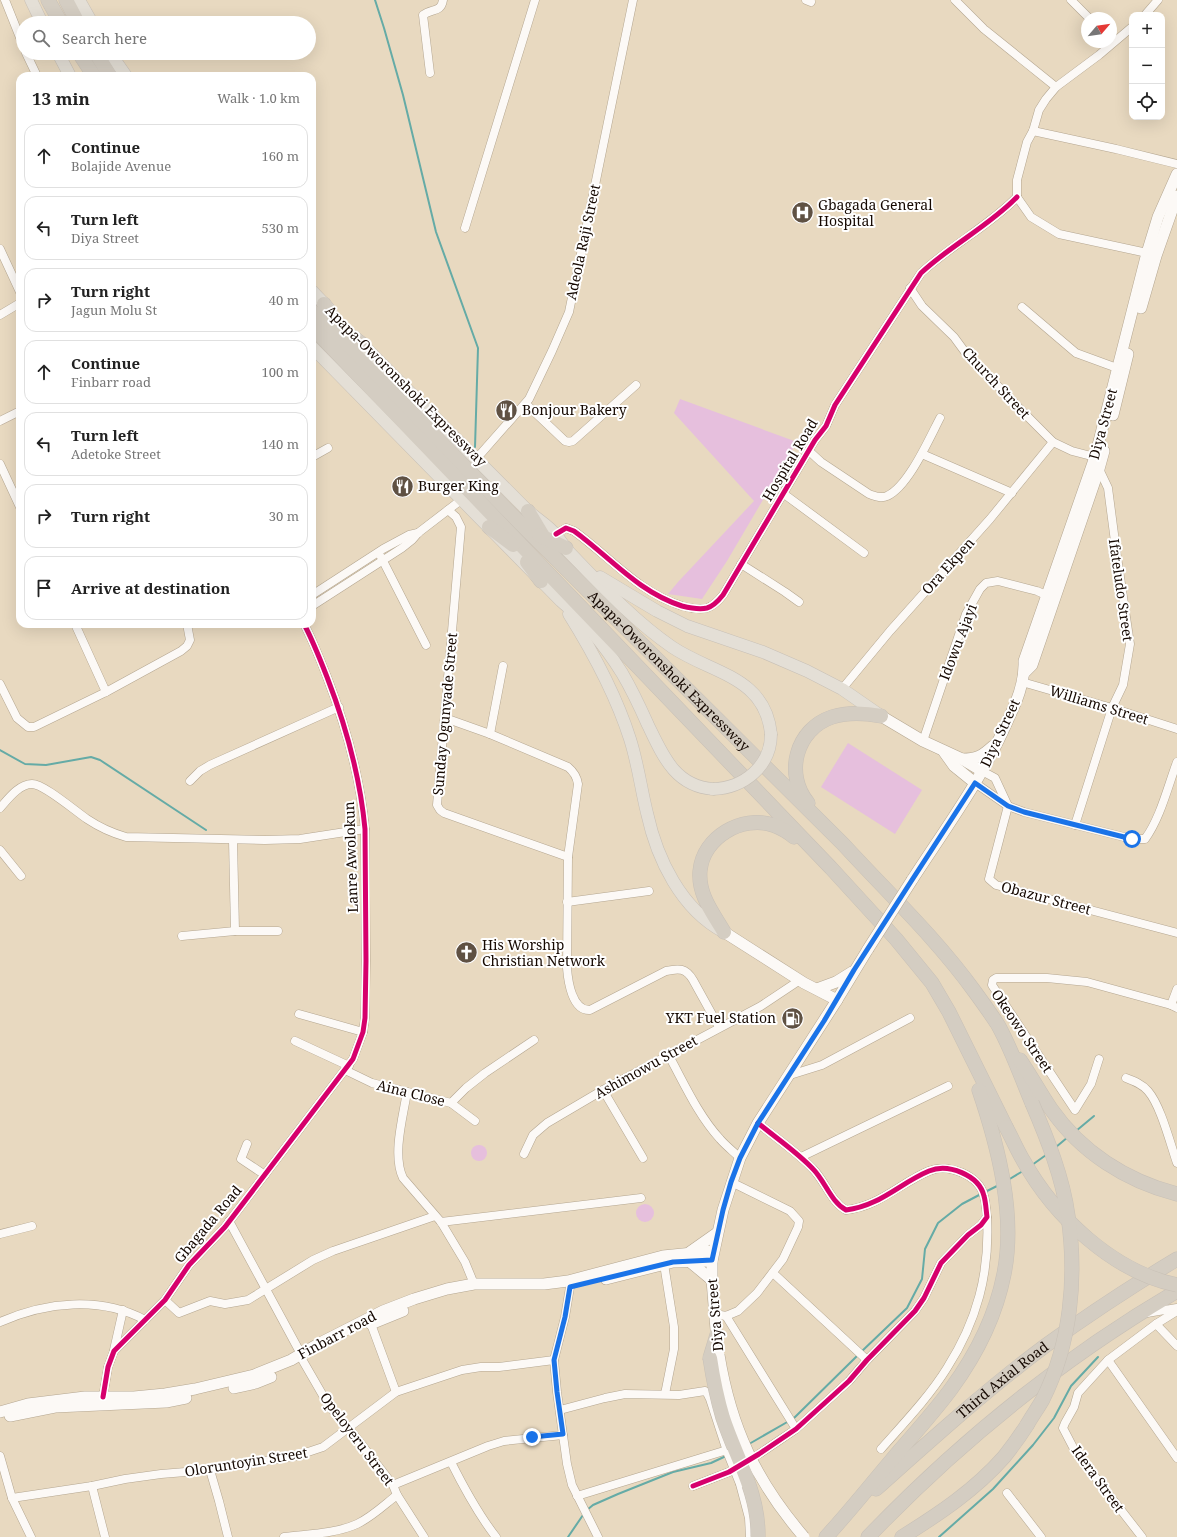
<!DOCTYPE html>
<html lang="en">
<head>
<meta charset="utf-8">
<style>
  :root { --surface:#fff; --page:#f2f2f2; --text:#222; --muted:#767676; --line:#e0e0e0 }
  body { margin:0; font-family:"Noto Serif",serif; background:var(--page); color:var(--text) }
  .controls { position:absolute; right:12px; top:12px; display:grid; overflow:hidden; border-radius:8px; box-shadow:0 4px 16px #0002 }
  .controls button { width:36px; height:36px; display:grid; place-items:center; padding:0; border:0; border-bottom:1px solid var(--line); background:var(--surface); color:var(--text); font:20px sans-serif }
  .compass { position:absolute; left:1081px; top:12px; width:36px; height:36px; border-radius:50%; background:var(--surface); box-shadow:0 4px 16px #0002; rotate:61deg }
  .stop { position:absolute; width:12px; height:12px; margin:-9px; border:3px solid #1a73e8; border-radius:50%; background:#fff }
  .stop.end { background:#1a73e8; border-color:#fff; box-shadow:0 1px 4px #0008 }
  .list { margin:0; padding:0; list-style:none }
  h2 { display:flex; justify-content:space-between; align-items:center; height:52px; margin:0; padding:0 16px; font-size:17px }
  h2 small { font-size:13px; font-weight:400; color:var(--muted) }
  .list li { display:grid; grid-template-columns:26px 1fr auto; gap:12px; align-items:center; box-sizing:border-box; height:64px; margin:0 8px 8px; padding:0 8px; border:1px solid var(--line); border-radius:12px }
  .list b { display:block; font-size:15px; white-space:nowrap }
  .list p { margin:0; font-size:13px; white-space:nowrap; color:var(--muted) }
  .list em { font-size:13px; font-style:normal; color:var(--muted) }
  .icon { flex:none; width:22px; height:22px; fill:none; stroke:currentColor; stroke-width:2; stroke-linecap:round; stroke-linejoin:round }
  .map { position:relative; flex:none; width:1177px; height:1537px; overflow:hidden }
  .search { position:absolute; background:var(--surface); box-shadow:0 4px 16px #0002; left:16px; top:16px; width:300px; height:44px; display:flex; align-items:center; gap:10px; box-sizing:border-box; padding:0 14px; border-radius:22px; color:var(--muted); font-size:15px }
  .panel { position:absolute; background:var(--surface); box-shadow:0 4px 16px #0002; left:16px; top:72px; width:300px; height:556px; border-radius:12px }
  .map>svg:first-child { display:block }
</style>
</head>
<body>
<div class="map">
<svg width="1177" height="1537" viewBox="0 0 1177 1537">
  <rect width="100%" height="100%" fill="#e8d9c0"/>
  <g fill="#e6bfdd">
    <path d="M680 399 797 442 727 561 702 599 668 594 678 582 754 501 674 413Z"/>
    <path d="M848 743 922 790 895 834 821 787Z"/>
    <circle cx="479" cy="1153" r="8"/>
    <circle cx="645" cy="1213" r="9"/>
  </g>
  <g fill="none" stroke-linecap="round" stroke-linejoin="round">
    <g stroke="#65aba6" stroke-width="2">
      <path d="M375 0 384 28 403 95 436 232 478 348 475 447"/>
      <path d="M0 750 25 764 46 765 91 757 100 760 206 830"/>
      <path d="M1076 1131 1094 1116"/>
      <path d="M1056 1147 1068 1137"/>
      <path d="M1032 1165 1046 1155"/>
      <path d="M1008 1180 1023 1171"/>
      <path d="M985 1192 999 1185"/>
      <path d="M861 1352 907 1308 922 1279 925 1249 938 1223 962 1204 981 1194"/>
      <path d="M793 1419 858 1355"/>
      <path d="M749 1444 789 1421"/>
      <path d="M587 1510 593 1505 618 1494 673 1472 711 1463 726 1456"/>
      <path d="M568 1537 583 1515"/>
      <path d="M939 1537 993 1489 1033 1445 1054 1418 1071 1386 1098 1357"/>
    </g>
    <defs>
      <g id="street">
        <path d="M5 0 23 45"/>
        <path d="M806 0 811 2"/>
        <path d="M955 0 984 29 1056 87"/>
        <path d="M1071 0 1089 18"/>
        <path d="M1145 15 1158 0"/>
        <path d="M26 53 37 76"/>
        <path d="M430 73 423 15C432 8 441 13 443 0"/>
        <path d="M1033 131 1116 149 1177 164"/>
        <path d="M1017 197V180L1027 142 1033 131 1039 110 1046 99 1056 87 1099 55 1132 27"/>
        <path d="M1017 197 1031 217 1059 234 1147 253"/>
        <path d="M465 228 535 0"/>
        <path d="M0 249 20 292"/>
        <path d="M910 288 922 306 954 337 965 352 1023 412 1053 442 1072 451 1095 457"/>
        <path d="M1022 307 1076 353 1117 368"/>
        <path d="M0 315 20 303"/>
        <path d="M526 404 565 441 569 442 573 441 636 385"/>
        <path d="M0 421 20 411"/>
        <path d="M809 451 821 462 869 494C875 496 881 499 887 496 908 487 929 439 940 418"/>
        <path d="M922 454 1012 493"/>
        <path d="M312 457 328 448"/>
        <path d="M477 458 529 399 552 351 569 312 633 0"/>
        <path d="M0 464 20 507"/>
        <path d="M784 494 864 553"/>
        <path d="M448 510 456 517 461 527 437 805 440 810 444 813 568 857"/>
        <path d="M556 534 566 528 574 531C610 557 638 592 682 606 690 608 699 610 707 608 714 606 719 600 723 595L815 440 826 426 835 405 921 273C951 245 989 226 1017 197"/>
        <path d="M381 557 426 645"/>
        <path d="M741 564 785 592 799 602"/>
        <path d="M312 595 383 549 409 535 418 533"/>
        <path d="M312 606 402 548 412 540 418 533 461 500"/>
        <path d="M75 624 106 692"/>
        <path d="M1022 682 1112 708 1177 729"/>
        <path d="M0 684 17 718 28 727H34L106 692 181 651 187 646 190 640 187 624"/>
        <path d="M842 689 890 631 990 519 1053 442"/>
        <path d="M445 718 490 734 568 767C574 772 577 777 578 784L568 857 567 968C568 981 572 1011 590 1010L666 971C679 968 686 968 693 980L719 1027"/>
        <path d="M490 734 503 666"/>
        <path d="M923 741 966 614 980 589 986 583 998 581 1037 591 1046 595"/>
        <path d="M982 771 995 778 1008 806 989 879 996 885 1177 933"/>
        <path d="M190 781 200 771 210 765 339 707"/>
        <path d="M975 783 1008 806 1024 812 1132 839H1145C1160 819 1168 786 1177 762"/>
        <path d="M0 808C8 799 19 784 32 784 44 784 75 811 87 819 99 827 112 833 126 837L265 840 300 839 365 829"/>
        <path d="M1075 825 1112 708 1123 685 1130 644 1117 557 1108 488 1099 469"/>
        <path d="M233 840 235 931"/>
        <path d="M0 850 21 876"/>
        <path d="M567 902 649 891"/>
        <path d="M182 936 235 931H278"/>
        <path d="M1171 1005 1177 989"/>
        <path d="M299 1014 363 1032"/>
        <path d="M295 1041 349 1066"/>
        <path d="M668 1054C684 1083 698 1115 720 1139 726 1146 734 1152 740 1158"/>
        <path d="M1099 1059 1091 1084 1075 1110 992 985 993 980 996 978H1047L1087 982 1171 1005 1177 1008"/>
        <path d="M345 1070 372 1083 451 1103 475 1121"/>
        <path d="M790 1075 822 1065 910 1018"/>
        <path d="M1126 1078C1134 1081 1142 1084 1148 1091 1161 1106 1170 1143 1177 1163"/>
        <path d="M603 1090 643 1158"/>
        <path d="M407 1092C403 1117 392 1155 403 1178L441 1222 465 1262 474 1284"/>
        <path d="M451 1103 466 1088 485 1073 534 1040"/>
        <path d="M247 1144 241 1159 265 1175"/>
        <path d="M524 1154 533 1135 547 1123 603 1090 761 1006 800 980"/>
        <path d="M801 1157 948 1086"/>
        <path d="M229 1221 301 1354"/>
        <path d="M441 1222 641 1198"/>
        <path d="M0 1234 32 1226"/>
        <path d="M664 1264 674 1327V1349L665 1394"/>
        <path d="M773 1273 867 1360"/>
        <path d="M570 1287 565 1317 554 1360 557 1392 567 1464 572 1485 598 1537"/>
        <path d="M165 1300 179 1313 210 1301 225 1304 248 1300 313 1260 333 1251 435 1216"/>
        <path d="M1147 1313 1177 1308"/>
        <path d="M715 1314 726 1316 738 1311 757 1293 783 1259 798 1227 799 1221 790 1211 731 1182"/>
        <path d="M726 1316 796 1429"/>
        <path d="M0 1322C46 1302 100 1296 145 1320"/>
        <path d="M371 1324 396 1392"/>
        <path d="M1156 1324 1177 1346"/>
        <path d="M114 1350 123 1310"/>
        <path d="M1108 1360 1177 1458"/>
        <path d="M303 1361 329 1406 348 1427 393 1485 397 1495 424 1537"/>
        <path d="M103 1397 108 1367 114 1351 165 1300 189 1265 225 1227 353 1059 363 1032 365 1018 366 961 365 829C360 776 346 726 327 677 320 659 313 641 304 624"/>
        <path d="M560 1410 605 1398 625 1394 679 1395 705 1391 707 1393 710 1399 728 1454"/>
        <path d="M881 1449C904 1423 929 1397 947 1368 977 1321 990 1273 987 1217"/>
        <path d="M0 1456 12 1498 31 1537"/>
        <path d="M451 1462C464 1488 478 1514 496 1537"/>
        <path d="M210 1470 219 1501 228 1537"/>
        <path d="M740 1484 749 1518 750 1537"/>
        <path d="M393 1485 488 1446 504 1441 563 1435"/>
        <path d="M92 1486 105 1537"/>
        <path d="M693 1486 729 1472 759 1454 796 1429 849 1381 867 1360 915 1311 924 1298 941 1263 968 1235 981 1225 987 1217C986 1210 986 1203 984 1196 979 1175 948 1163 929 1171 900 1183 880 1206 846 1210 831 1202 825 1181 813 1169 797 1152 776 1138 758 1123"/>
        <path d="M1007 1493 1041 1537"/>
        <path d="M577 1496 727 1450"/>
        <path d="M12 1498 92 1486 125 1479 161 1474 210 1470 296 1456 323 1447 396 1392 462 1370 481 1367H499L554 1360"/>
        <path d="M284 1537C308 1534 335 1534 357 1524 372 1517 384 1505 397 1495"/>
        <path d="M1142 1537 1075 1451 1063 1428 1065 1423 1074 1407 1078 1393 1108 1360 1156 1324 1177 1311"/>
      </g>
      <g id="secondary">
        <path d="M1141 308 1156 256 1177 196"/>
        <path d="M1113 415 1128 354"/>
        <path d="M1024 673 1032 665 1099 469 1104 451"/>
        <path d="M881 716 923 741 962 759 982 771"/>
        <path d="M944 752 954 766 975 783"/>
        <path d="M962 759C977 759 982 756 993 746"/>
        <path d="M912 880C945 829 982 779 1007 722 1016 703 1025 683 1024 661L1095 457 1147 253 1158 217 1177 174"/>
        <path d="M724 932 804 983 837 1000"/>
        <path d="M817 989 836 982 852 972"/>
        <path d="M690 1252 717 1233"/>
        <path d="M689 1261 712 1280"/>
        <path d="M606 1279 673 1262 712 1261"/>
        <path d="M371 1324 403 1311"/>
        <path d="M717 1342 712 1280V1261L723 1210 740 1158 758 1123 837 1000 868 949"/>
        <path d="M234 1388 256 1383 271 1377"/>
        <path d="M0 1412 28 1404 85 1397H134L165 1394 195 1389 254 1375 291 1360 320 1343 383 1311 414 1299 447 1289 474 1284H544L568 1281 663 1256 713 1251"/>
        <path d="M10 1416 55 1407 166 1402 186 1398"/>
      </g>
      <g id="primary">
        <path d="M31 0 42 23"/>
        <path d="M79 0 92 23"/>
        <path d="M58 53 70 76"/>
        <path d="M110 53 126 76"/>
        <path d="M312 291 330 310"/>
        <path d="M355 337 528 511C537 519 549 526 556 535 560 540 563 545 567 550 600 584 633 620 672 647 712 674 765 676 771 734"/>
        <path d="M312 347 561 601C586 622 605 646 622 673 632 690 640 707 648 725 663 756 675 786 713 789"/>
        <path d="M600 577 657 611 687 626 763 652 807 671 842 689 881 716"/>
        <path d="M569 614C594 654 616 695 630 739 638 764 641 789 647 813 657 859 681 909 724 932"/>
      </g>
      <g id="highway">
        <path d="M48 0 61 23"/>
        <path d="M66 0 78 23"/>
        <path d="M79 53 94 76"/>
        <path d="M96 53 110 76"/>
        <path d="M324 304 341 331"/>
        <path id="s1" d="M312 311 520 523 843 844C888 893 936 938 975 992 983 1003 991 1014 998 1025 1012 1050 1021 1077 1032 1103"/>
        <path d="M333 324 362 344"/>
        <path d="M312 327 831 868 896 939 932 983 949 1012 1006 1127"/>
        <path d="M528 511 546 541"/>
        <path d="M489 527 513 545"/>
        <path d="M539 535 566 548"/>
        <path d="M527 562 541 581"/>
        <path d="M808 803C784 774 796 729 832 717 848 712 865 713 881 716"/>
        <path d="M724 932C713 913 698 895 700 871 703 837 742 815 773 825 781 828 788 832 794 837"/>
        <path d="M1020 1060C1031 1076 1040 1093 1051 1109 1081 1152 1126 1181 1177 1194"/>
        <path d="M710 1358 717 1335"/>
        <path id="s2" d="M876 1489C931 1440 986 1390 1045 1346 1088 1315 1132 1286 1177 1259"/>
        <path d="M826 1537C850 1511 872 1483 895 1456 914 1434 934 1412 951 1389 976 1355 996 1315 1004 1274 1016 1215 998 1146 979 1090"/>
        <path d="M868 1537C961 1440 1061 1359 1177 1291"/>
        <path d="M902 1537C939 1514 975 1490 1004 1457 1012 1447 1020 1436 1027 1425"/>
      </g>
    </defs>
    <use href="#street" stroke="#b4a690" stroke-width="9"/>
    <use href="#secondary" stroke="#b4a690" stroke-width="12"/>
    <use href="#primary" stroke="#c8c0b6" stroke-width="13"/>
    <use href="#highway" stroke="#c8c0b6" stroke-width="15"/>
    <use href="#street" stroke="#fcf9f6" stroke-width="8"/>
    <use href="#secondary" stroke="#fcf9f6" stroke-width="11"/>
    <use href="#primary" stroke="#e4dfd6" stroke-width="12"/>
    <use href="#highway" stroke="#d4cdc2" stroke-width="14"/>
    <defs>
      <path id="street-bridge" d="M728 1454 740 1484"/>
      <g id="secondary-bridge">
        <path d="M868 949 912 880"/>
        <path d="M719 1355C731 1428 756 1481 804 1537"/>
      </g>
      <path id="primary-bridge" d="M713 789C744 788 771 766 771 734"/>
      <g id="highway-bridge">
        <path d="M1006 1127C1012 1138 1017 1150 1023 1160 1054 1216 1113 1272 1177 1285"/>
        <path d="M710 1358C713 1378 717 1398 723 1418 736 1458 759 1493 758 1537"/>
        <path d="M1027 1425C1032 1416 1038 1408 1043 1399 1071 1343 1077 1277 1068 1216 1063 1178 1047 1138 1032 1103"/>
      </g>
    </defs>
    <use href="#street-bridge" stroke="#b4a690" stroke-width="9" stroke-linecap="butt"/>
    <use href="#secondary-bridge" stroke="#b4a690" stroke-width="12" stroke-linecap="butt"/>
    <use href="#primary-bridge" stroke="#c8c0b6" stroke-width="13" stroke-linecap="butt"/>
    <use href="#highway-bridge" stroke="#c8c0b6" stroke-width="15" stroke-linecap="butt"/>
    <use href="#street-bridge" stroke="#fcf9f6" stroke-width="8"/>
    <use href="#secondary-bridge" stroke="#fcf9f6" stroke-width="11"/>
    <use href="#primary-bridge" stroke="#e4dfd6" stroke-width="12"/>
    <use href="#highway-bridge" stroke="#d4cdc2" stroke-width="14"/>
    <defs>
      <g id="cycleway">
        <path d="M556 534 566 528 574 531C610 557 638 592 682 606 690 608 699 610 707 608 714 606 719 600 723 595L815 440 826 426 835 405 921 273C951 245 989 226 1017 197"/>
        <path d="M103 1397 108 1367 114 1351 165 1300 189 1265 225 1227 353 1059 363 1032 365 1018 366 961 365 829C360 776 346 726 327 677 320 659 313 641 304 624"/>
        <path d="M693 1486 729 1472 759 1454 796 1429 849 1381 867 1360 915 1311 924 1298 941 1263 968 1235 981 1225 987 1217C986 1210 986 1203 984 1196 979 1175 948 1163 929 1171 900 1183 880 1206 846 1210 831 1202 825 1181 813 1169 797 1152 776 1138 758 1123"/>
      </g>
    </defs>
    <use href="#cycleway" stroke="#fff" stroke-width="8"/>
    <use href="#cycleway" stroke="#d6006c" stroke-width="5"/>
  </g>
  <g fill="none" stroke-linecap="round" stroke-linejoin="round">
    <path stroke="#1a73e8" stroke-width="5" d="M532 1437 563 1434 557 1392 554 1360 565 1317 570 1287 673 1262 712 1260 723 1210 731 1182 740 1158 758 1123 824 1021 854 970 912 880 975 783 1008 806 1024 812 1132 839"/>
  </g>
  <defs>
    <symbol id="hospital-disc" viewBox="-11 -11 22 22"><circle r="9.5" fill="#5f5143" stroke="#fff"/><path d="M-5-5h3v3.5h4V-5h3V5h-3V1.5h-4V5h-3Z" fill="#fff"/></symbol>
    <symbol id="restaurant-disc" viewBox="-11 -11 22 22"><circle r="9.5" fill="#5f5143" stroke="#fff"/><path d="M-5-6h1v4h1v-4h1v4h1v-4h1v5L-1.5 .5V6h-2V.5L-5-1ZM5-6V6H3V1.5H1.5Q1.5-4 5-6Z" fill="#fff"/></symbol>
    <symbol id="church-disc" viewBox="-11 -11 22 22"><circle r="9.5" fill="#5f5143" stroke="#fff"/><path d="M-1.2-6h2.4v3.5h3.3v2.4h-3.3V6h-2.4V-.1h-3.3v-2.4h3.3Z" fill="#fff"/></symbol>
    <symbol id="fuel-disc" viewBox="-11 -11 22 22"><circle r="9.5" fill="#5f5143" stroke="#fff"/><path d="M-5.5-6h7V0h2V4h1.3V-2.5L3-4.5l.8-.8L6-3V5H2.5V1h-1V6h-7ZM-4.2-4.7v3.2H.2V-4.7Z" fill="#fff"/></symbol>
  </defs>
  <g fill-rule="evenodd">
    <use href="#hospital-disc" x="790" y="200" width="25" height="25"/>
    <use href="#restaurant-disc" x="494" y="398" width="25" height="25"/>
    <use href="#restaurant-disc" x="390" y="474" width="25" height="25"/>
    <use href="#church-disc" x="454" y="940" width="25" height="25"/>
    <use href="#fuel-disc" x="780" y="1006" width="25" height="25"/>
  </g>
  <g text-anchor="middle" stroke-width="4" stroke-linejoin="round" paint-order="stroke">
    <g font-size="14" fill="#150800" stroke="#fff" text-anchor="start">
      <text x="818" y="210">Gbagada General<tspan x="818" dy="16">Hospital</tspan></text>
      <text x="522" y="415">Bonjour Bakery</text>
      <text x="418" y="491">Burger King</text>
      <text x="482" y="950">His Worship<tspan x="482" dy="16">Christian Network</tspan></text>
      <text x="776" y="1023" text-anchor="end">YKT Fuel Station</text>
    </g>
    <g font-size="14" fill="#150800" stroke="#fff">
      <text transform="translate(583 242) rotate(-78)" y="5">Adeola Raji Street</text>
      <text transform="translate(996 383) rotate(47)" y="5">Church Street</text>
      <text transform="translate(406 386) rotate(45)" y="5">Apapa-Oworonshoki Expressway</text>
      <text transform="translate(1103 424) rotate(-75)" y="5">Diya Street</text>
      <text transform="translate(790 460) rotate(-59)" y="5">Hospital Road</text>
      <text transform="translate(948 566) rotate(-48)" y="5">Ora Ekpen</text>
      <text transform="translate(1121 590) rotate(82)" y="5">Ifateludo Street</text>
      <text transform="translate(958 642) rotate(-69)" y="5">Idowu Ajayi</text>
      <text dy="5" stroke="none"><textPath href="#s1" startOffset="507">Apapa-Oworonshoki Expressway</textPath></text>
      <text transform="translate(1099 705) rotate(17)" y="5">Williams Street</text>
      <text transform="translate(445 714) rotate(-85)" y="5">Sunday Ogunyade Street</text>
      <text transform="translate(1000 733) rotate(-65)" y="5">Diya Street</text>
      <text transform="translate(351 857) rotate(-92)" y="5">Lanre Awolokun</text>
      <text transform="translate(1046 898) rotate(15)" y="5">Obazur Street</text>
      <text transform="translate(1022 1031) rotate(56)" y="5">Okeowo Street</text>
      <text transform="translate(646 1067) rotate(-29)" y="5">Ashimowu Street</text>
      <text transform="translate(411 1093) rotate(14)" y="5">Aina Close</text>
      <text transform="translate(208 1224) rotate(-50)" y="5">Gbagada Road</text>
      <text transform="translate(715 1315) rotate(-95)" y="5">Diya Street</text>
      <text transform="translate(337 1335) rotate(-28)" y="5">Finbarr road</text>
      <text dy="5" stroke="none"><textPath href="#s2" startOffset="167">Third Axial Road</textPath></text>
      <text transform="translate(357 1439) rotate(53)" y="5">Opeloyeru Street</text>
      <text transform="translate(246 1462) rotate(-9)" y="5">Oloruntoyin Street</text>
      <text transform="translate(1098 1479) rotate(54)" y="5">Idera Street</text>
    </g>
  </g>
</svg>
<div class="controls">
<button>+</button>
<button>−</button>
<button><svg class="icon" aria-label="locate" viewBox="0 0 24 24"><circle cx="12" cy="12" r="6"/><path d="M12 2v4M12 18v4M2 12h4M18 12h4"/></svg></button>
</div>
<svg class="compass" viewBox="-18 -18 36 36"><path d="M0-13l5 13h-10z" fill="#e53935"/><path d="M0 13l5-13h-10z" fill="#767676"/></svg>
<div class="stop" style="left:1132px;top:839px"></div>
<div class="stop end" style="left:532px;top:1437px"></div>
<div class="search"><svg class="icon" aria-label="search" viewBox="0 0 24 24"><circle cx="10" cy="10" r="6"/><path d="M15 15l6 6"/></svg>Search here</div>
<section class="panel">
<h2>13 min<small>Walk · 1.0 km</small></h2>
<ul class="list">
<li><svg class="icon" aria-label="ahead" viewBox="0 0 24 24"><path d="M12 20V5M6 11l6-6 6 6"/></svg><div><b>Continue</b><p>Bolajide Avenue</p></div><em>160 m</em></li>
<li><svg class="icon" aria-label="left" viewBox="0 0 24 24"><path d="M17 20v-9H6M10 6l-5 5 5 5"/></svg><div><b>Turn left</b><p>Diya Street</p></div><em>530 m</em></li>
<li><svg class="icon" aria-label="right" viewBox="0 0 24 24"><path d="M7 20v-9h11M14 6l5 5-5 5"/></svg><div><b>Turn right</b><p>Jagun Molu St</p></div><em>40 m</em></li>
<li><svg class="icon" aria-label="ahead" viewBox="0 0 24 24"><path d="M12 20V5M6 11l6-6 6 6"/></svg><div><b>Continue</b><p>Finbarr road</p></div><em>100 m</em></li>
<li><svg class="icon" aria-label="left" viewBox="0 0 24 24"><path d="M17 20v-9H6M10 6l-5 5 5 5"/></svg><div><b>Turn left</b><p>Adetoke Street</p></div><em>140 m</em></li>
<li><svg class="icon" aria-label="right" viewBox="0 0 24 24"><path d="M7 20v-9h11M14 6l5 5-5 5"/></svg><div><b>Turn right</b></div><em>30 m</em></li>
<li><svg class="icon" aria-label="arrive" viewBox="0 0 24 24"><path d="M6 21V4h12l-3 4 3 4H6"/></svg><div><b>Arrive at destination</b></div></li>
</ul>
</section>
</div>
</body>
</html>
